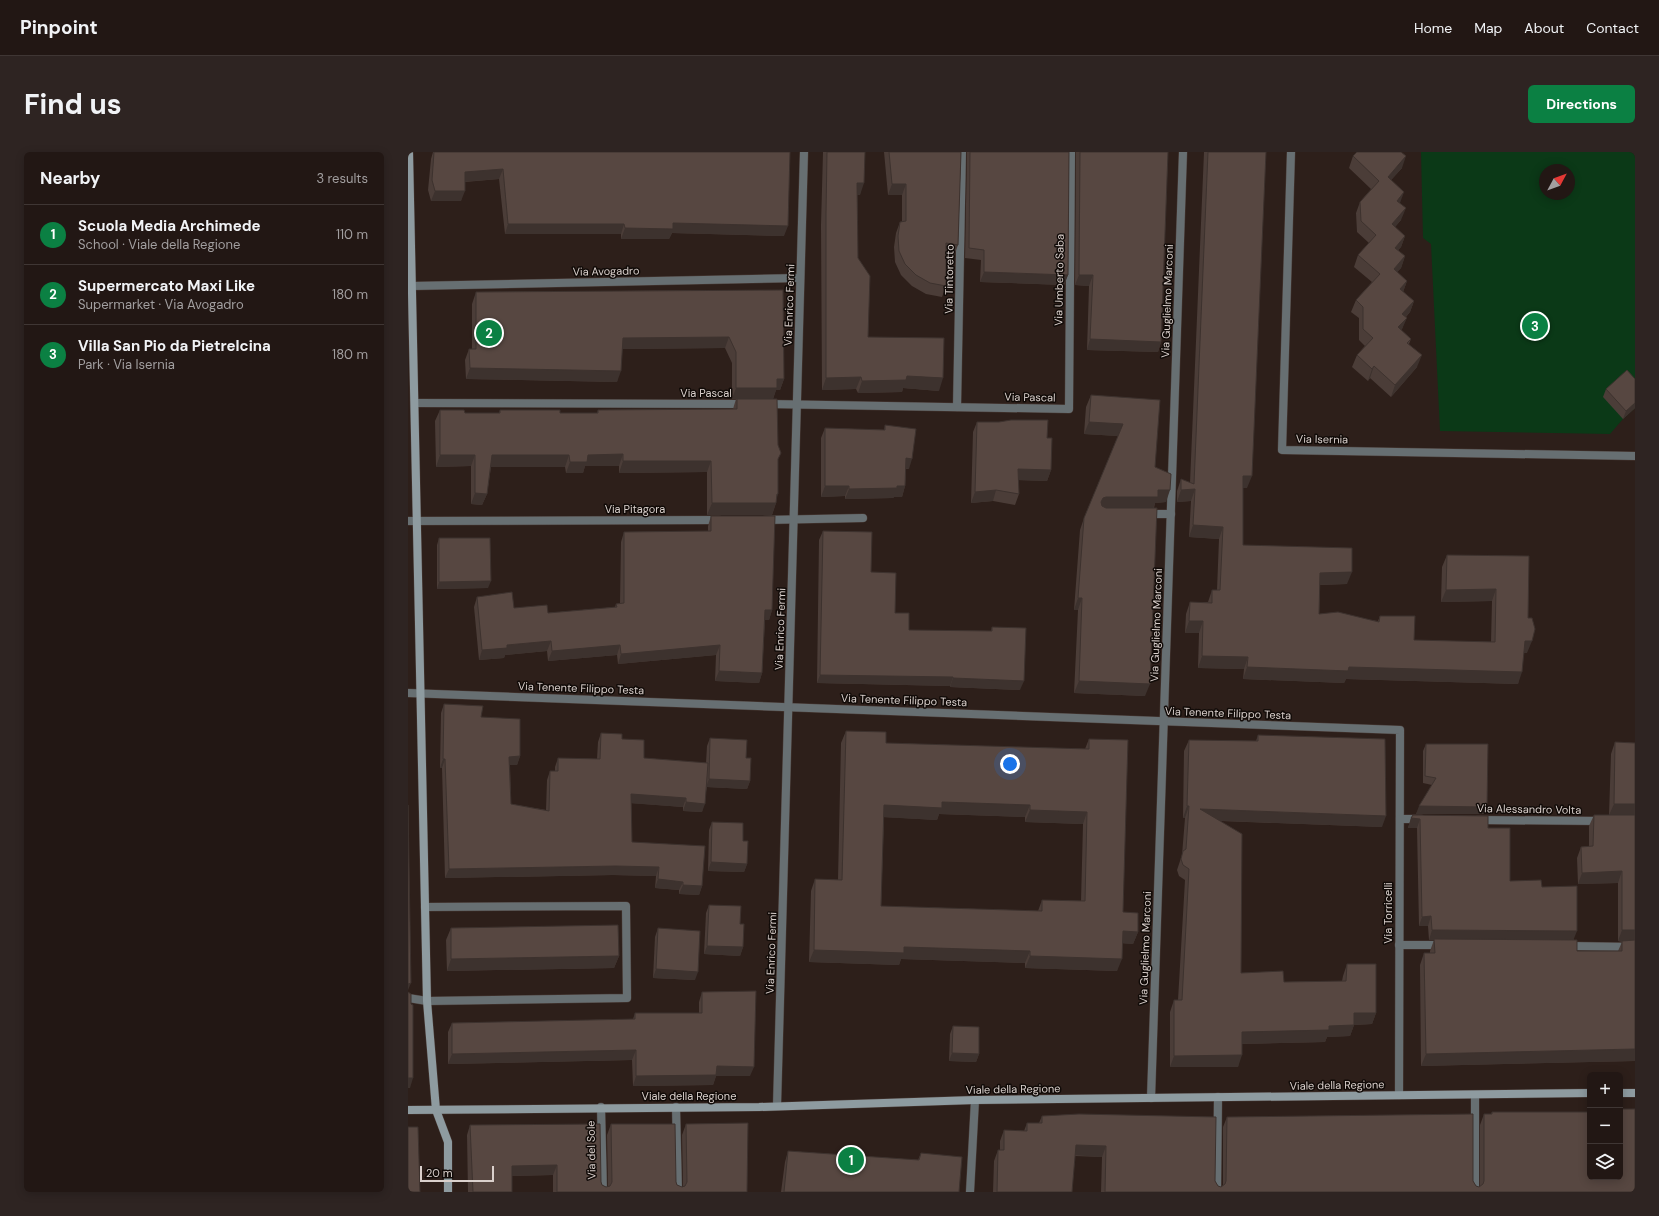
<!DOCTYPE html>
<html lang="en">
<head>
<meta charset="utf-8">
<style>
  :root { --surface:#221714; --page:#2e2422; --text:#f1f3f6; --muted:#a29fa0; --line:#3f3634; --accent:#0b8043 }
  body { margin:0; font-family:"DM Sans",sans-serif; background:var(--page); color:var(--text) }
  .controls { position:absolute; right:12px; bottom:12px; display:grid; overflow:hidden; border-radius:6px; box-shadow:0 2px 10px #0003 }
  .controls button { width:36px; height:36px; display:grid; place-items:center; padding:0; border:0; border-bottom:1px solid var(--line); background:var(--surface); color:var(--text); font:20px sans-serif }
  .compass { position:absolute; left:1131px; top:12px; width:36px; height:36px; border-radius:50%; background:var(--surface); box-shadow:0 2px 10px #0003; rotate:49deg }
  .scale { position:absolute; left:12px; bottom:10px; width:74px; box-sizing:border-box; padding-left:4px; border:2px solid #dad0cc; border-top:0; font-size:11px; line-height:14px; white-space:nowrap; color:#dad0cc; -webkit-text-stroke:3px #110b08; paint-order:stroke }
  .you { position:absolute; left:602px; top:612px; width:14px; height:14px; margin:-10px; border:3px solid #fff; border-radius:50%; background:#1a73e8; box-shadow:0 0 0 6px #1a73e833 }
  .badge { display:grid; place-items:center; width:26px; height:26px; border-radius:50%; background:var(--accent); color:#fff; font-size:13px; font-weight:700 }
  .pin { position:absolute; translate:-50% -50%; border:2px solid #fff; box-shadow:0 1px 4px #0006 }
  .list { margin:0; padding:0; list-style:none }
  h2 { display:flex; justify-content:space-between; align-items:center; height:52px; margin:0; padding:0 16px; font-size:17px }
  h2 small { font-size:13px; font-weight:400; color:var(--muted) }
  .list li { display:grid; grid-template-columns:26px 1fr auto; gap:12px; align-items:center; box-sizing:border-box; height:60px; padding:0 16px; border-top:1px solid var(--line) }
  .list b { display:block; font-size:15px; white-space:nowrap }
  .list p { margin:0; font-size:13px; white-space:nowrap; color:var(--muted) }
  .list em { font-size:13px; font-style:normal; color:var(--muted) }
  .icon { flex:none; width:22px; height:22px; fill:none; stroke:currentColor; stroke-width:2; stroke-linecap:round; stroke-linejoin:round }
  .map { position:relative; flex:none; width:1227px; height:1040px; overflow:hidden; border-radius:6px }
  header { display:flex; align-items:center; gap:24px; box-sizing:border-box; height:56px; padding:0 20px; background:var(--surface); border-bottom:1px solid var(--line) }
  header strong { font-size:19px }
  nav { display:flex; gap:22px; margin-inline-start:auto; font-size:14px }
  .intro { display:flex; align-items:center; justify-content:space-between; box-sizing:border-box; height:96px; padding:0 24px }
  h1 { margin:0; font-size:28px }
  .button { padding:10px 18px; border-radius:6px; background:var(--accent); color:#fff; font-size:14px; font-weight:700 }
  main { display:flex; gap:24px; padding:0 24px }
  aside { flex:1; background:var(--surface); border-radius:6px; box-shadow:0 2px 10px #0003 }
  .map>svg:first-child { display:block }
</style>
</head>
<body>
<header>
<strong>Pinpoint</strong>
<nav><a>Home</a><a>Map</a><a>About</a><a>Contact</a></nav>
</header>
<div class="intro"><h1>Find us</h1><a class="button">Directions</a></div>
<main>
<aside>
<h2>Nearby<small>3 results</small></h2>
<ul class="list">
<li><span class="badge">1</span><div><b>Scuola Media Archimede</b><p>School · Viale della Regione</p></div><em>110 m</em></li>
<li><span class="badge">2</span><div><b>Supermercato Maxi Like</b><p>Supermarket · Via Avogadro</p></div><em>180 m</em></li>
<li><span class="badge">3</span><div><b>Villa San Pio da Pietrelcina</b><p>Park · Via Isernia</p></div><em>180 m</em></li>
</ul>
</aside>
<div class="map">
<svg width="1227" height="1040" viewBox="0 0 1227 1040">
  <rect width="100%" height="100%" fill="#2d1f1a"/>
  <path fill="#0b3917" fill-rule="evenodd" d="M1013 0H1227V256L1215 267 1202 282 1032 279 1023 92 1015 86ZM1137 18H1161V42H1137Z"/>
  <g fill="none" stroke-linecap="round" stroke-linejoin="round">
    <defs>
      <path id="lane" d="M17 755 218 754 219 846 19 849"/>
      <g id="street">
        <path d="M883 0 874 298 1227 304"/>
        <path d="M4 134 392 126"/>
        <path d="M7 251 336 252"/>
        <path d="M360 252 661 257 663 0"/>
        <path d="M549 255 554 0"/>
        <path d="M740 362H763"/>
        <path d="M357 368 455 366"/>
        <path d="M0 369 311 368"/>
        <path d="M0 541 992 578 991 943"/>
        <path d="M992 667H1013"/>
        <path d="M1070 668 1193 669"/>
        <path d="M991 793H1034"/>
        <path d="M1160 794 1227 795"/>
        <path d="M0 846 19 849"/>
        <path d="M1067 943V1040"/>
        <path d="M743 946 775 0"/>
        <path d="M369 954 396 0"/>
        <path d="M193 955 195 1040"/>
        <path d="M268 955 270 1040"/>
        <path d="M562 1040 567 948"/>
        <path d="M809 1040 810 945"/>
      </g>
      <g id="secondary">
        <path d="M1 0 19 849 28 958 40 990V1040"/>
        <path d="M1212 941H1227"/>
        <path d="M0 958 351 955 567 948 1182 941"/>
      </g>
    </defs>
    <use href="#lane" stroke="#493b36" stroke-width="9"/>
    <use href="#street" stroke="#493b36" stroke-width="9"/>
    <use href="#secondary" stroke="#493b36" stroke-width="9"/>
    <use href="#lane" stroke="#676f72" stroke-width="8"/>
    <use href="#street" stroke="#676f72" stroke-width="8"/>
    <use href="#secondary" stroke="#8e9ba0" stroke-width="8"/>
  </g>
  <g fill="#4b3d38" fill-rule="evenodd">
    <path d="M25 0H382L376 84 264 81 261 87H213V82H97L91 27 57 30 53 49H23L20 38 23 7Z"/>
    <path d="M415 0H457L452 43H449L450 106 460 185 531 239 495 236 494 240 450 241 448 237 414 238 413 73Z"/>
    <path d="M476 0H553L550 93 546 104 538 103V134L534 145 518 142 504 134 493 123 487 110 486 95 488 81 492 70H494V43H480Z"/>
    <path d="M559 0H661L660 123 656 133 572 130 573 108 557 106Z"/>
    <path d="M668 0H760L753 190 750 200 679 198 681 134 667 133Z"/>
    <path d="M796 0H858L839 336H835V393L939 432 912 433 911 462 970 469 972 464 1006 488 1083 490 1084 449 1033 450 1034 415 1039 403 1121 404 1119 501H1116L1110 532 938 527 936 531 835 527 836 517 790 516 791 481H777L778 462 782 450H800L804 438H809L811 387 781 385 783 349 769 350V339L773 327 782 331Z"/>
    <path d="M945 4 994 16 983 28 992 51 993 68 987 75 997 84 993 95 990 98 997 104 993 116 989 120 999 129 995 140 1006 149 1002 160 998 165 994 177 993 178 1003 187 1001 192 1009 215 983 245 962 226 960 229 944 215 949 203 957 194 951 188V166L943 160 948 148 964 130 946 115 950 103 961 91 949 80 948 61 952 50 963 37 941 16Z"/>
    <path d="M375 138 376 227 372 238H368L365 247 370 309 368 351 364 363H299V320L211 321V314H177L175 321H158L157 315H83L79 342 74 353 63 352V314L28 315 27 269 32 258 57 261H91L92 258 152 261H189L190 258 325 257 328 247H324V211L317 196 214 197 209 230 58 227 57 208 61 197H64V152L68 140Z"/>
    <path d="M1198 237 1227 256 1215 267 1195 245Z"/>
    <path d="M683 243 747 315 758 350 747 351 746 356 737 544 666 541 670 458H666L672 378 676 366 710 284 676 282 678 255Z"/>
    <path d="M569 270 639 286 643 318 639 329 610 328 611 342 607 353 585 349 563 351 565 280Z"/>
    <path d="M477 273 501 317H498L497 334 494 345H486L485 346 437 347V344L413 345V286L417 276 476 278Z"/>
    <path d="M303 364 364 458 361 468H357L354 521 351 531 307 529 308 503 210 512 209 503 140 509 139 499 97 503 96 506 71 508 66 455 69 445 106 456 140 461 207 455 208 452 212 451 213 390 216 380 300 379V374Z"/>
    <path d="M415 379 463 420 487 461 501 478 583 479 584 475 612 538 542 535V534L409 531 411 388Z"/>
    <path d="M31 386 80 436 29 437V393Z"/>
    <path d="M36 552 73 565 112 604 109 613H102L103 652 138 658 139 628 142 619H147V615L150 606 189 607 190 590 193 581 214 587 236 606 298 611 299 594 302 586 338 606 342 629 339 637 299 635 294 660 275 659V655L223 651 224 690 294 734 291 743 271 742V738L247 736 248 724 205 723 37 726 34 616H32L33 561Z"/>
    <path d="M438 579 478 591 677 597 681 587 715 760 730 780 725 792 714 791 709 819 617 816V811L493 807 491 813 401 810 403 739 407 727 430 728 433 591ZM531 662 617 665V670L675 672 673 749 634 748 630 759 473 754 476 665 529 668Z"/>
    <path d="M850 583 974 675 813 669 833 821 876 830 934 829 935 824 939 812 968 861 964 872 946 873 942 884 919 885 917 890 834 892 830 915H762V860L766 848H770L777 728 771 724 769 718 774 703 777 666H775L776 599 781 588 848 589Z"/>
    <path d="M1207 590 1227 591V909L1013 914 1012 813 1016 801H1022V799L1026 788H1021L1020 774H1011L1009 676H1000L1003 666 1005 663 1080 676 1102 729 1134 735 1166 788 1169 799H1210L1214 790 1210 789V731L1170 732 1169 706 1173 695 1181 694V674L1186 663H1201L1203 602Z"/>
    <path d="M1018 592 1076 662H1008L1024 633 1015 631V599Z"/>
    <path d="M304 670 335 689 339 712 336 720 300 719 301 678Z"/>
    <path d="M301 753 332 772 335 795 332 804 296 802 298 761Z"/>
    <path d="M43 776 211 804 206 816 39 819 38 788Z"/>
    <path d="M250 776 287 828 245 826 247 785Z"/>
    <path d="M294 840 342 924H308L305 933 225 934 224 908 40 912V880L44 871 225 867 227 861H291V850Z"/>
    <path d="M545 874 571 902 568 910 541 909 542 882Z"/>
    <path d="M1084 960 1227 1040H693L694 1005 667 1004 664 1040H585L586 1009 590 998H592V989L596 978 616 979 619 971H631L634 964 807 1029 810 1034 813 1035 815 1034V975L819 965 1065 1029 1068 1034 1071 1035 1072 1034V973L1076 962H1083Z"/>
    <path d="M203 972 268 1030 269 1033 274 1035H275L274 983 278 972 339 1040H145V1023L104 1024V1040H60L59 983 62 973 193 1030 194 1033 198 1035H200L199 983Z"/>
    <path d="M380 999 510 1008 513 1001 551 1040H373L377 1010Z"/>
  </g>
  <g fill="#3d322e">
    <path d="M998 4 994 16 976 36 980 25Z"/>
    <path d="M95 17 91 27 53 30 57 20Z"/>
    <path d="M449 31H456L452 43H445Z"/>
    <path d="M484 32H498L494 43H480Z"/>
    <path d="M27 39H57L53 49H23Z"/>
    <path d="M996 40 992 51 985 60 989 49Z"/>
    <path d="M998 56 993 68 980 83 984 72Z"/>
    <path d="M265 71 380 74 376 84 264 81 261 87H213L217 76Z"/>
    <path d="M100 72H216L213 82H97Z"/>
    <path d="M997 84 993 95 983 107 987 96Z"/>
    <path d="M997 104 993 116 982 128 986 117Z"/>
    <path d="M576 120 660 123 656 133 572 130Z"/>
    <path d="M671 123H685L681 134 667 133Z"/>
    <path d="M999 129 995 140 992 137Z"/>
    <path d="M1006 149 1002 160 990 173 994 162Z"/>
    <path d="M999 166 994 177 986 186 990 175Z"/>
    <path d="M321 185 317 196 211 197 215 186Z"/>
    <path d="M682 187 753 190 750 200 679 198Z"/>
    <path d="M1014 203 1009 215 983 245 987 233Z"/>
    <path d="M966 214 962 226 960 229 964 217Z"/>
    <path d="M62 216 213 219 209 230 58 227Z"/>
    <path d="M499 224 535 226 531 239 495 236 494 240 450 241 454 229Z"/>
    <path d="M453 225 448 237 414 238 418 226Z"/>
    <path d="M369 227H376L372 238H368L365 247H324L328 236Z"/>
    <path d="M1227 251V256L1215 267 1218 259Z"/>
    <path d="M681 270 715 272 710 284 676 282Z"/>
    <path d="M215 302 211 314H177L175 321H158L162 310 180 303Z"/>
    <path d="M32 303H67L63 314 28 315Z"/>
    <path d="M84 303H161L157 315H80Z"/>
    <path d="M498 306 504 307 501 317 494 316Z"/>
    <path d="M215 309H303L299 320 211 321Z"/>
    <path d="M610 317 643 318 639 329 606 328Z"/>
    <path d="M835 324H844L839 336H831Z"/>
    <path d="M417 334H441L437 344 413 345Z"/>
    <path d="M489 334H497L494 345H486L485 346 437 347 441 337Z"/>
    <path d="M787 337 783 349 769 350 773 338Z"/>
    <path d="M588 338 585 349 563 351 567 340Z"/>
    <path d="M750 338H762L758 350 747 351 745 357 694 358 693 350 695 346 698 345Z"/>
    <path d="M67 341 79 342 74 353 63 352Z"/>
    <path d="M369 342H370L367 351H368L364 363H299L304 351Z"/>
    <path d="M785 373 815 375 811 387 781 385Z"/>
    <path d="M944 420 939 432 908 433 912 421Z"/>
    <path d="M83 429 80 436 29 437 31 430Z"/>
    <path d="M1088 437 1084 449 1033 450 1038 438Z"/>
    <path d="M670 446H674L670 458H666Z"/>
    <path d="M357 458H364L361 468H353Z"/>
    <path d="M781 469H795L791 481H777Z"/>
    <path d="M143 489 139 499 97 503 96 506 71 508 74 498 99 493Z"/>
    <path d="M1117 489H1124L1119 501H1113Z"/>
    <path d="M212 493 209 503 140 509 144 499Z"/>
    <path d="M312 493 308 503 210 512 213 502Z"/>
    <path d="M794 504 840 505 836 517 790 516Z"/>
    <path d="M839 515H941L1114 520 1110 532 938 527 936 531 835 527Z"/>
    <path d="M311 519 354 521 351 531 307 529Z"/>
    <path d="M412 523 545 525 542 534 409 531Z"/>
    <path d="M545 526 616 529 612 538 542 535Z"/>
    <path d="M671 529 742 532 737 544 666 541Z"/>
    <path d="M112 604 109 613H98L101 605Z"/>
    <path d="M35 607H37L34 616H32Z"/>
    <path d="M301 627 342 629 339 637 298 635Z"/>
    <path d="M223 642 278 646 275 655 220 651Z"/>
    <path d="M278 650 297 652 294 660 275 659Z"/>
    <path d="M534 650 622 653 617 665 531 662 529 668 472 665 476 653Z"/>
    <path d="M1206 652H1227V664L1201 663Z"/>
    <path d="M779 654H781L777 666H775Z"/>
    <path d="M1011 654 1079 655 1076 662H1008Z"/>
    <path d="M792 657 978 664 974 675 788 668Z"/>
    <path d="M622 658 679 660 675 672 617 670Z"/>
    <path d="M1003 666 1012 667 1009 676H1000Z"/>
    <path d="M303 710 339 712 336 720 300 719Z"/>
    <path d="M208 714 251 715 248 724 205 723 37 726 41 717Z"/>
    <path d="M1214 719 1210 731 1170 732 1174 721Z"/>
    <path d="M250 727 275 730 271 738 247 736Z"/>
    <path d="M275 733 294 734 291 743 271 742Z"/>
    <path d="M1023 764 1020 774H1011L1014 765Z"/>
    <path d="M1024 778 1169 779 1165 789 1021 788Z"/>
    <path d="M1214 778H1227V790L1210 789Z"/>
    <path d="M715 779 730 780 725 792 710 791Z"/>
    <path d="M299 794 335 795 332 804 296 802Z"/>
    <path d="M496 795 622 799 617 811 493 807 491 813 401 810 406 798Z"/>
    <path d="M211 804 206 816 39 819 43 807Z"/>
    <path d="M622 804 714 807 709 819 617 816Z"/>
    <path d="M248 817 290 820 287 828 245 826Z"/>
    <path d="M3 831 0 838V832Z"/>
    <path d="M946 861H968L964 872 946 873 942 884 919 885 917 890 829 892 834 880 921 874Z"/>
    <path d="M1227 897V909L1013 914 1018 902Z"/>
    <path d="M228 898 224 908 40 912 44 902Z"/>
    <path d="M544 901 571 902 568 910 541 909Z"/>
    <path d="M834 903 830 915H762L766 904Z"/>
    <path d="M309 914 346 915 342 924H308L305 933 225 934 228 924Z"/>
    <path d="M0 926H5L2 936H0Z"/>
    <path d="M668 993 698 994 694 1005 664 1003Z"/>
    <path d="M149 1013 145 1023 100 1024 104 1014Z"/>
  </g>
  <g fill="#574741" stroke="#3d322e" fill-rule="evenodd">
    <path d="M26 0H382L380 74 265 71V77L217 76 216 72H100L95 17 57 20V39H27L24 28Z"/>
    <path d="M419 0H457L456 31H449L450 106 462 124 460 185 536 186 535 226 499 224 498 228 454 229 453 225 418 226V61Z"/>
    <path d="M481 0H553L550 93 538 91V134L522 131 508 123 497 112 491 99 490 84 492 70 498 69V32H484Z"/>
    <path d="M562 0H661L660 123 576 120V98L561 96Z"/>
    <path d="M672 0H760L753 190 682 187 685 123H671Z"/>
    <path d="M800 0H858L844 324H835V393L944 396V420L912 421 911 462 930 460 971 470 972 464H1007L1006 488 1087 490 1088 437 1038 438 1039 403 1121 404 1120 466H1124L1127 477 1124 489H1117L1114 520 941 515 940 519 839 515 840 505 794 504 795 469H781L782 450 804 451V438H812L815 375 785 373 787 337 773 338V327L786 332Z"/>
    <path d="M949 0H993L998 4 980 25 996 40 989 49 998 56 984 72 997 84 987 96 997 104 986 117 999 129 992 137 1006 149 994 162 999 166 990 175 1003 187 999 191 1014 203 987 233 966 214 964 217 949 203 965 186 955 177V155L948 148 972 122 950 103 968 83 953 69 952 50 971 29 945 4Z"/>
    <path d="M375 138 376 227H369V236H328V200L321 185 215 186 213 219 62 216 61 197H68V140Z"/>
    <path d="M1219 218 1227 227V251L1218 259 1198 237Z"/>
    <path d="M683 243 752 248 747 315 763 322 762 338H750V345H698L695 346 693 350 694 354 698 356H749L742 532 671 529 674 446H670L676 366 715 272 681 270Z"/>
    <path d="M329 247H369L370 293 373 301 370 307V342H369L368 351H304L303 309H215V302L180 303 179 310H162L161 303H84L79 342 67 341V303H32V258H56L57 261H92V258H152V261H190V258L329 257Z"/>
    <path d="M603 268H640L639 286H644L643 318 610 317 611 342 588 338 567 340 569 270H591Z"/>
    <path d="M477 273 508 277 504 307 498 306 497 334H489V336L441 337V334H417V276L477 278Z"/>
    <path d="M303 364H367L364 458H357L354 521 311 519 312 493 213 502 212 493 144 499 143 489 99 493V496L74 498 69 445 104 440 106 456 139 453 140 461 209 455 208 452 216 451V380L303 379Z"/>
    <path d="M415 379 464 380 463 420 488 421 487 461H501V478L584 479V475L618 476 616 529 545 526V525L412 523Z"/>
    <path d="M31 386H82L83 429 31 430Z"/>
    <path d="M36 552 75 554 73 565 112 567V604L101 605 103 652 141 659 142 619H150V606L192 607 193 581 214 582V587L236 588V606L300 611 297 652 278 650V646L223 642 224 690 297 694 294 734 275 733V730L250 727 251 715 208 714 41 717 37 607H35Z"/>
    <path d="M438 579 478 580V591L681 597V587L720 588 715 760 730 761V780L715 779 714 807 622 804V799L496 795V801L406 798 407 727 434 728ZM534 650 622 653V658L679 660 677 749 634 748V759L473 754 476 653 534 656Z"/>
    <path d="M850 583 977 587 978 664 792 657 834 682 833 821 875 819 876 830 938 829 939 812H968V861H946V873L921 874V878L834 880V903L766 904V848H774L781 717 775 713 773 707 775 699 778 697 781 654H779L781 588 850 589Z"/>
    <path d="M302 586 339 588 338 606H343L342 629 301 627Z"/>
    <path d="M1207 590 1227 591V652H1206Z"/>
    <path d="M1018 592H1080L1079 655 1011 654 1028 626 1017 624Z"/>
    <path d="M0 653 3 831 0 832Z"/>
    <path d="M1005 663 1080 664V676H1102V729L1133 728 1134 735 1169 734V779L1024 778 1023 764 1014 765 1012 667 1003 666Z"/>
    <path d="M1186 663H1227V778H1214V719L1174 721 1173 695 1185 694Z"/>
    <path d="M304 670 335 671V689H340L339 712 303 710Z"/>
    <path d="M301 753 333 754 332 772H336L335 795 299 794Z"/>
    <path d="M210 773 211 804 43 807V776Z"/>
    <path d="M250 776 292 779 290 820 248 817Z"/>
    <path d="M1026 787 1169 788V799H1214V789L1227 788V897L1018 902 1016 801H1027Z"/>
    <path d="M348 839 346 915 309 914 308 923 228 924V898L44 902V871L227 867V861H294V840Z"/>
    <path d="M0 840 3 842V852L5 853V926H0Z"/>
    <path d="M545 874 571 875V902L544 901Z"/>
    <path d="M1212 957H1227V1040H697L698 994 668 993 664 1040H589L590 998H596V978L619 979V971H634V964L671 962 808 965 807 1029 810 1034 813 1035 817 1032 818 1029 819 965 1065 962V1029L1068 1034 1071 1035 1075 1032 1076 1029V962H1084V960H1182V1025H1212Z"/>
    <path d="M340 971 339 1040H149V1013L104 1014V1040H65L62 973 192 972 193 1030 194 1033 198 1035 202 1034 204 1030 203 972H267L268 1030 269 1033 274 1035 277 1034 279 1030 278 972Z"/>
    <path d="M0 975H10L12 1040H0Z"/>
    <path d="M380 999 511 1008 513 1001 554 1005 551 1040H376Z"/>
  </g>
  <g text-anchor="middle" stroke-width="3" stroke-linejoin="round" paint-order="stroke">
    <g font-size="11" fill="#dad0cc" stroke="#110b08">
      <text transform="translate(198 119) rotate(-1)" y="4">Via Avogadro</text>
      <text transform="translate(541 127) rotate(-89)" y="4">Via Tintoretto</text>
      <text transform="translate(651 128) rotate(-89)" y="4">Via Umberto Saba</text>
      <text transform="translate(759 149) rotate(-88)" y="4">Via Guglielmo Marconi</text>
      <text transform="translate(381 153) rotate(-88)" y="4">Via Enrico Fermi</text>
      <text x="298" y="245">Via Pascal</text>
      <text transform="translate(622 245) rotate(1)" y="4">Via Pascal</text>
      <text transform="translate(914 287) rotate(1)" y="4">Via Isernia</text>
      <text x="227" y="361">Via Pitagora</text>
      <text transform="translate(748 473) rotate(-88)" y="4">Via Guglielmo Marconi</text>
      <text transform="translate(372 477) rotate(-88)" y="4">Via Enrico Fermi</text>
      <text transform="translate(173 536) rotate(2)" y="4">Via Tenente Filippo Testa</text>
      <text transform="translate(496 548) rotate(2)" y="4">Via Tenente Filippo Testa</text>
      <text transform="translate(820 561) rotate(2)" y="4">Via Tenente Filippo Testa</text>
      <text transform="translate(1121 657) rotate(1)" y="4">Via Alessandro Volta</text>
      <text transform="translate(980 761) rotate(-90)" y="4">Via Torricelli</text>
      <text transform="translate(737 796) rotate(-88)" y="4">Via Guglielmo Marconi</text>
      <text transform="translate(363 801) rotate(-88)" y="4">Via Enrico Fermi</text>
      <text transform="translate(929 933) rotate(-1)" y="4">Viale della Regione</text>
      <text transform="translate(605 937) rotate(-1)" y="4">Viale della Regione</text>
      <text x="281" y="948">Viale della Regione</text>
      <text transform="translate(183 998) rotate(-91)" y="4">Via del Sole</text>
    </g>
  </g>
</svg>
<div class="controls">
<button>+</button>
<button>−</button>
<button><svg class="icon" aria-label="layers" viewBox="0 0 24 24"><path d="M12 4l9 5-9 5-9-5zM3 14l9 5 9-5"/></svg></button>
</div>
<svg class="compass" viewBox="-18 -18 36 36"><path d="M0-13l5 13h-10z" fill="#e53935"/><path d="M0 13l5-13h-10z" fill="#a29fa0"/></svg>
<div class="scale">20 m</div>
<div class="you"></div>
<div class="pin badge" style="left:443px;top:1008px">1</div>
<div class="pin badge" style="left:81px;top:181px">2</div>
<div class="pin badge" style="left:1127px;top:174px">3</div>
</div>
</main>
</body>
</html>
